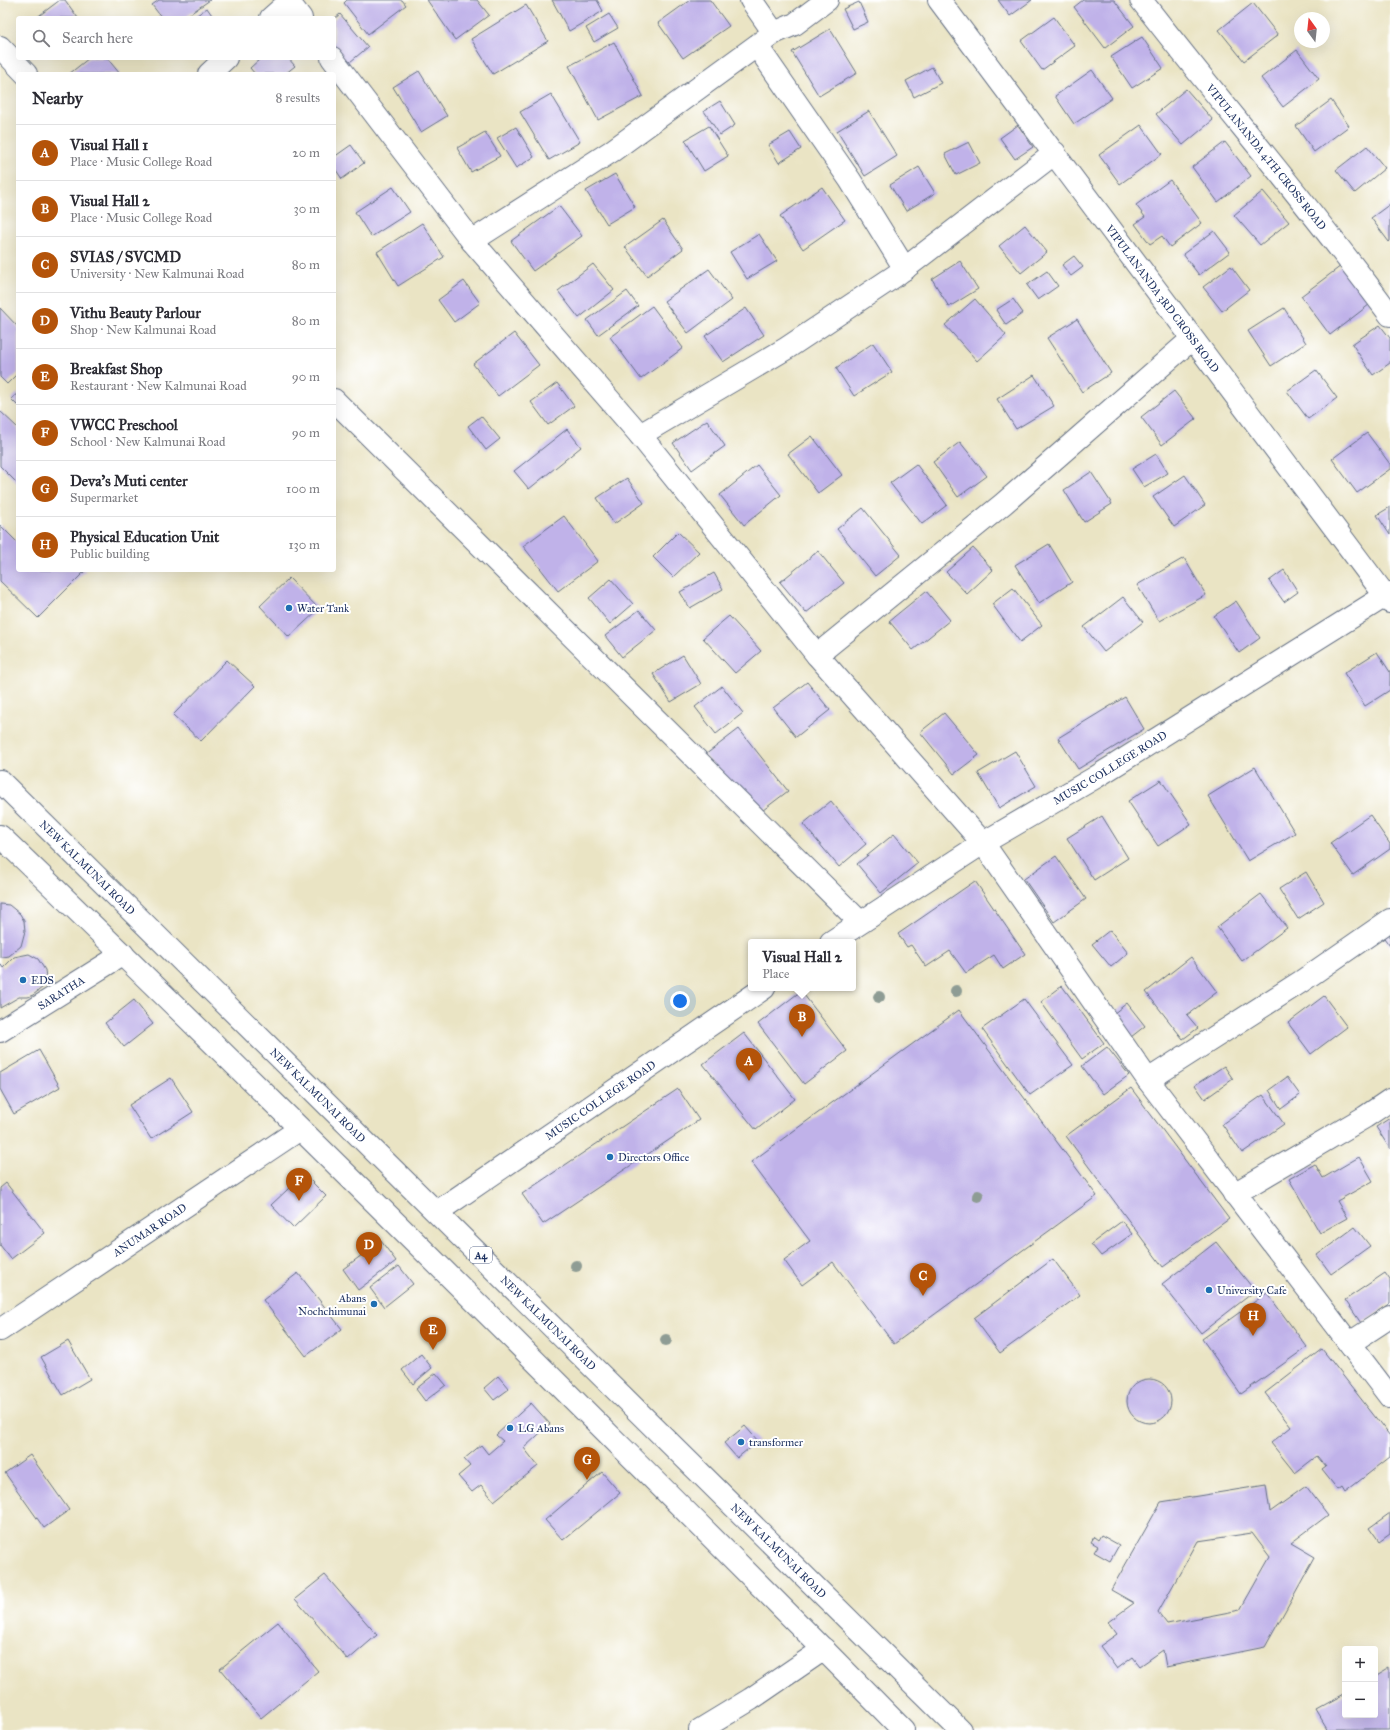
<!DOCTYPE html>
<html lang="en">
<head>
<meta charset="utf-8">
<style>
  :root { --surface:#fff; --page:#f2f2f3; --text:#2b2b33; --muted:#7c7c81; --line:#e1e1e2; --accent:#b45309 }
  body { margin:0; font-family:"IM FELL Great Primer",serif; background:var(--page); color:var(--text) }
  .controls { position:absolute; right:12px; bottom:12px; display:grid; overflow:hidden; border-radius:4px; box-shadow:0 4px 16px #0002 }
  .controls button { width:36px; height:36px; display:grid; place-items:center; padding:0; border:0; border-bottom:1px solid var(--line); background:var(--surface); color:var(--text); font:20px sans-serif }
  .compass { position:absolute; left:1294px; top:12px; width:36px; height:36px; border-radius:50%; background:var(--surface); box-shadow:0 4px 16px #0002; rotate:345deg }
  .you { position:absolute; left:680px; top:1001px; width:14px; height:14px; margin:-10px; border:3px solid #fff; border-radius:50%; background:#1a73e8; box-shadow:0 0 0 6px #1a73e833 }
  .badge { display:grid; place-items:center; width:26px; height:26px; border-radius:50%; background:var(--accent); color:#fff; font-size:13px; font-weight:700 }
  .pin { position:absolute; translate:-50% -33px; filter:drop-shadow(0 1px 2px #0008) }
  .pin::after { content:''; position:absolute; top:21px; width:14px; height:12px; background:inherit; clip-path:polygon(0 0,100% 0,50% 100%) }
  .popup { position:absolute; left:748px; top:939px; width:108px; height:52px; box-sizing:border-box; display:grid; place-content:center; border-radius:4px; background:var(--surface); filter:drop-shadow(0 1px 3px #0005); font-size:13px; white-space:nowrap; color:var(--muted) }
  .popup b { font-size:15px; color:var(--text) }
  .popup::after { content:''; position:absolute; left:50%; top:100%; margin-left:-8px; border:8px solid transparent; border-top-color:var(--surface) }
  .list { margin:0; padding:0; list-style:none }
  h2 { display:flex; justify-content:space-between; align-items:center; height:52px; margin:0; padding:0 16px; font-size:17px }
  h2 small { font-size:13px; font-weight:400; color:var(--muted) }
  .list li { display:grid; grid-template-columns:26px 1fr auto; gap:12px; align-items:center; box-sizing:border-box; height:56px; padding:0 16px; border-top:1px solid var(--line) }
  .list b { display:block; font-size:15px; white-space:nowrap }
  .list p { margin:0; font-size:13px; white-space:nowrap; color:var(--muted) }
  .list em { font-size:13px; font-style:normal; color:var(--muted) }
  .icon { flex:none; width:22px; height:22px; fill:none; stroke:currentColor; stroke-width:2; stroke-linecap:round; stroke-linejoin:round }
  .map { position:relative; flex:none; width:1390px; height:1730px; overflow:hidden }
  .search { position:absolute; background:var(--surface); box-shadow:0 4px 16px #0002; left:16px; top:16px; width:320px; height:44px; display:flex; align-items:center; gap:10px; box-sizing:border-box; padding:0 14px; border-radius:4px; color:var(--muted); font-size:15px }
  .panel { position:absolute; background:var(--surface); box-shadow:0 4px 16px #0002; left:16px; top:72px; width:320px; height:500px; border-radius:4px }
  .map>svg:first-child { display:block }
</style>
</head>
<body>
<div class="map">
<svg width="1390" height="1730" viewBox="0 0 1390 1730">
  <rect width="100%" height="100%" fill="#fff"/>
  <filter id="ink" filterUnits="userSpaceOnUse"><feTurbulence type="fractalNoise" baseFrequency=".025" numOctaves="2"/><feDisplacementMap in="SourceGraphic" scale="8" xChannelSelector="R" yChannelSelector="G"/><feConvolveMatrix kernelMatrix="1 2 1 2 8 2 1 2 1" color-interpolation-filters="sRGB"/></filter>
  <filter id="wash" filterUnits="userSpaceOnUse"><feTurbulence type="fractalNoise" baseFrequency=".012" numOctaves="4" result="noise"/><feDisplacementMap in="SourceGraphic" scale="16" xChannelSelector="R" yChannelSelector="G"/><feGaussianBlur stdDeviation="0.9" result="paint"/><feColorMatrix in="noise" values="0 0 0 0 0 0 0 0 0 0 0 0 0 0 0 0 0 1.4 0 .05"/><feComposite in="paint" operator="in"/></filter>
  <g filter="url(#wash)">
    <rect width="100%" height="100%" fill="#eae4c4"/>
    <g id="blocks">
      <g fill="#c0b2e9" fill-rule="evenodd">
        <path d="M60 0H65L78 18H36Z"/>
        <path d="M159 0H210L184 18H162L152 5Z"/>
        <path d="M347 0H402L406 5 368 34 344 3Z"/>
        <path d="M427 0H477L489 15 455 40Z"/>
        <path d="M552 0H597L603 11 569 31Z"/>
        <path d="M690 0H710L729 26 683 58 658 23Z"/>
        <path d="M998 0H1032L1010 16Z"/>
        <path d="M1083 0H1114L1134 26 1105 48 1074 7Z"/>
        <path d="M859 2 868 22 853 29 843 9Z"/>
        <path d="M1253 3 1278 35 1244 61 1219 30Z"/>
        <path d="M526 5 548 41 493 74 471 39Z"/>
        <path d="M207 8 214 18H193Z"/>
        <path d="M340 14 368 47 344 67 334 55V19Z"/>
        <path d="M609 14 618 28 594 42 586 28Z"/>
        <path d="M1054 17 1075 46 1042 70 1021 41Z"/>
        <path d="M830 29 857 73 819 96 792 52Z"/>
        <path d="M1142 37 1163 68 1132 88 1111 57Z"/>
        <path d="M614 42 643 96 598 120 569 66Z"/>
        <path d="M1297 50 1319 79 1283 107 1261 78Z"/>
        <path d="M89 58H107L120 74H69Z"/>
        <path d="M261 58H288L295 66 285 74H255L250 68Z"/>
        <path d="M932 67 941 83 914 97 906 81Z"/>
        <path d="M1092 70 1112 98 1074 124 1055 96Z"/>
        <path d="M419 71 447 116 421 132 393 87Z"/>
        <path d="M1186 89 1213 120 1183 145 1156 114Z"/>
        <path d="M551 94 580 142 549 160 520 112Z"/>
        <path d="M1331 100 1349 126 1314 152 1296 126Z"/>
        <path d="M720 101 735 125 720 135 704 111Z"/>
        <path d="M869 111 897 156 865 176 837 131Z"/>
        <path d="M1018 125 1033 147 1015 159 1000 138Z"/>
        <path d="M1141 125 1162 154 1120 184 1099 155Z"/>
        <path d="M709 126 728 156 704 171 685 140Z"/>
        <path d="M516 127 534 157 516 168 497 138Z"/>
        <path d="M485 132 500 156 471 172 457 148Z"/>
        <path d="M790 132 801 149 779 163 768 145Z"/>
        <path d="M969 142 980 163 956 175 945 154Z"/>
        <path d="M1225 142 1251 176 1218 202 1192 167Z"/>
        <path d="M351 145 364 163 342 179 334 167V157Z"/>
        <path d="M1367 146 1385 168 1355 193 1336 170Z"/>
        <path d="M919 167 935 193 906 211 890 185Z"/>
        <path d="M615 174 635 207 607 224 586 191Z"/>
        <path d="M1170 180 1202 223 1170 247 1162 236 1150 244 1135 224 1145 217 1136 205Z"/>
        <path d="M393 187 410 212 371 237 355 212Z"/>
        <path d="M822 187 845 220 803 249 780 216Z"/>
        <path d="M1263 191 1289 222 1260 245 1234 215Z"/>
        <path d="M1390 204V241L1389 242 1371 218Z"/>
        <path d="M559 206 582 236 533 271 511 241Z"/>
        <path d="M663 220 683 249 647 276 625 247Z"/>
        <path d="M422 223 444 257 398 286 377 252Z"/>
        <path d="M1025 225 1047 252 1021 273 999 246Z"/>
        <path d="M1214 231 1230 252 1199 275 1183 254Z"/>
        <path d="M759 234 777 261 747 279 730 252Z"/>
        <path d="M1074 256 1083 267 1071 276 1062 265Z"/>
        <path d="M960 261 978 289 949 307 932 279Z"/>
        <path d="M1345 263 1374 301 1330 335 1301 296Z"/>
        <path d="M593 264 614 290 579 318 558 291Z"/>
        <path d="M1231 266 1249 290 1222 311 1203 287Z"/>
        <path d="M709 269 732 300 688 333 664 301Z"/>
        <path d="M1047 271 1058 286 1038 300 1027 285Z"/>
        <path d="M464 281 480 303 454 322 438 300Z"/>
        <path d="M627 291 638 306 598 335 587 320Z"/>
        <path d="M975 299 1006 335 977 361 945 325Z"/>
        <path d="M1013 299 1023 313 1006 325 996 310Z"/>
        <path d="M652 306 683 348 641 379 610 337Z"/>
        <path d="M0 308 18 327V373L7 384 0 377Z"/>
        <path d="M746 308 764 335 723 362 705 336Z"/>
        <path d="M1284 308 1306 343 1271 366 1248 331Z"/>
        <path d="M1077 319 1111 373 1082 392 1047 338Z"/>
        <path d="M1380 325 1390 338V363L1373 375 1352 344Z"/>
        <path d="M514 333 539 365 498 396 473 364Z"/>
        <path d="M873 343 892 372 854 396 836 368Z"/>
        <path d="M1316 370 1337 398 1308 419 1287 391Z"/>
        <path d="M1034 375 1054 406 1016 429 997 399Z"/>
        <path d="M557 383 574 406 548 425 531 402Z"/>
        <path d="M1174 391 1196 419 1162 445 1141 417Z"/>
        <path d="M18 393V406L11 399Z"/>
        <path d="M0 411 18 428V484L0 466Z"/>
        <path d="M481 416 500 439 486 450 468 426Z"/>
        <path d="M707 420 725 446 692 470 673 443Z"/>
        <path d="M567 429 581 447 529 489 514 471Z"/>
        <path d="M1367 433 1390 464V469L1357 493 1332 459Z"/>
        <path d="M812 436 842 475 818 493 788 454Z"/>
        <path d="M960 442 987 476 958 497 933 462Z"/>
        <path d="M1156 454 1168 473 1144 487 1132 469Z"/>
        <path d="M916 464 947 505 922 524 890 483Z"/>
        <path d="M757 465 781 495 744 525 720 495Z"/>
        <path d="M1091 472 1112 504 1084 522 1064 490Z"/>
        <path d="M1185 475 1205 505 1174 527 1153 497Z"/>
        <path d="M627 478 644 503 614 524 597 498Z"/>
        <path d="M1390 507V535L1377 515Z"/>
        <path d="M863 508 901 555 875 576 837 529Z"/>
        <path d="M564 516 598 561 558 591 523 546Z"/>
        <path d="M0 525 18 543V570H86L38 618 0 581Z"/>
        <path d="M678 532 699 552 673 577 653 557Z"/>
        <path d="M1049 544 1072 582 1039 603 1015 565Z"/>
        <path d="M973 548 993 570 967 594 946 572Z"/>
        <path d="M818 551 844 583 806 613 780 582Z"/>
        <path d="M1184 558 1206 595 1159 621 1137 585Z"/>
        <path d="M1284 570 1298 592 1284 602 1269 581Z"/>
        <path d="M714 573 723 589 690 608 680 592Z"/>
        <path d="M289 578 319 609 289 637 260 606Z"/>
        <path d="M611 579 633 604 610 624 589 598Z"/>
        <path d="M1013 588 1042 625 1020 642 992 604Z"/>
        <path d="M926 591 950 620 913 650 889 621Z"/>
        <path d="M1123 597 1143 622 1104 652 1084 627Z"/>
        <path d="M1236 601 1260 638 1239 653 1214 616Z"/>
        <path d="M639 610 656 630 622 657 605 636Z"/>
        <path d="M729 616 761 651 735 673 703 638Z"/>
        <path d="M1377 652 1390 672V690L1365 706 1344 673Z"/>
        <path d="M683 655 701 684 671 702 653 674Z"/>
        <path d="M227 660 255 686 201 741 173 715Z"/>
        <path d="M807 682 830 710 796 737 773 708Z"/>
        <path d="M722 686 743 713 716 734 695 707Z"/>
        <path d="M1125 697 1144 729 1078 769 1058 738Z"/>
        <path d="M944 713 979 755 954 774 920 732Z"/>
        <path d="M739 729 788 791 754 817 705 755Z"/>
        <path d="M1015 751 1036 786 999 808 978 773Z"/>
        <path d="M1255 767 1295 833 1248 861 1208 796Z"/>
        <path d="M1161 780 1191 824 1158 846 1128 801Z"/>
        <path d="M831 801 866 844 839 867 803 824Z"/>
        <path d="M1370 815 1390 844V849L1353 875 1330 843Z"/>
        <path d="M1102 816 1128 858 1094 880 1067 838Z"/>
        <path d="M894 834 918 863 881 893 857 864Z"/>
        <path d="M1056 856 1086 899 1054 922 1024 879Z"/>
        <path d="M1306 872 1324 902 1298 919 1279 889Z"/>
        <path d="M975 881 1025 954 1003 969 994 955 966 973 950 951 926 967 911 945 907 947 898 934Z"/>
        <path d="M1261 894 1287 928 1242 961 1217 927Z"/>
        <path d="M0 904 9 905 20 914 24 921 25 931 21 946 9 956 3 957H0Z"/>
        <path d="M1110 930 1128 953 1111 967 1092 944Z"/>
        <path d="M1390 933V946L1384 938Z"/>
        <path d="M29 954 38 959 45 970 46 978 43 987 33 995 28 997H19L0 1008V963L3 968 14 957Z"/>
        <path d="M1191 957 1217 992 1187 1015 1198 1028 1183 1039 1146 992Z"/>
        <path d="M1062 986 1104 1043 1082 1059 1041 1002Z"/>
        <path d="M801 991 847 1051 804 1084 758 1024Z"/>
        <path d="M1324 996 1347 1027 1311 1054 1288 1023Z"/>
        <path d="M1024 999 1073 1065 1030 1095 982 1029Z"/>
        <path d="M134 1000 153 1024 124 1047 105 1023Z"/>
        <path d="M1127 1003 1145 1026 1131 1037 1113 1014Z"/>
        <path d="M959 1010 1097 1196 894 1344 833 1262 802 1285 784 1260 810 1241 751 1162Z"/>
        <path d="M744 1033 795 1099 756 1130 703 1064Z"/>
        <path d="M1107 1047 1129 1075 1103 1094 1082 1066Z"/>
        <path d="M39 1050 60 1087 14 1114 0 1089V1073Z"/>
        <path d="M1224 1066 1233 1079 1205 1099 1195 1085Z"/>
        <path d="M1287 1077 1300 1095 1281 1109 1269 1090Z"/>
        <path d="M171 1078 193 1112 151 1139 129 1105Z"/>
        <path d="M1131 1088 1229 1219 1163 1267 1066 1136Z"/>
        <path d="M678 1089 699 1120 543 1224 522 1194Z"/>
        <path d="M1263 1095 1284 1124 1242 1153 1222 1124Z"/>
        <path d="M1390 1118V1149L1376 1127Z"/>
        <path d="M1359 1157 1373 1181 1337 1201 1347 1218 1320 1233 1289 1179 1315 1164 1323 1178Z"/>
        <path d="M304 1174 326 1196 293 1228 271 1205Z"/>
        <path d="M6 1183 45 1233 11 1259 0 1245V1188Z"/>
        <path d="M1122 1221 1132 1234 1101 1256 1091 1244Z"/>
        <path d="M1355 1227 1370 1246 1331 1274 1317 1255Z"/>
        <path d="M381 1241 396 1261 358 1290 343 1269Z"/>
        <path d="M1216 1242 1255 1291 1201 1333 1162 1284Z"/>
        <path d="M1053 1259 1080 1295 1000 1353 974 1318Z"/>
        <path d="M399 1266 413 1284 384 1307 370 1288Z"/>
        <path d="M298 1273 342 1329 306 1356 263 1300Z"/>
        <path d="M1385 1273 1390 1280V1303L1361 1323 1345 1300Z"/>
        <path d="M1267 1293 1307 1347 1241 1394 1202 1339Z"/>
        <path d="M68 1341 90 1379 63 1395 41 1357Z"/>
        <path d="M1322 1349 1390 1436V1457L1345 1492 1342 1487 1338 1490 1322 1470 1326 1467 1317 1456 1295 1473 1271 1443 1291 1427 1265 1393Z"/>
        <path d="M421 1354 432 1368 413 1384 402 1370Z"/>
        <path d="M436 1373 446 1385 425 1401 416 1389Z"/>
        <path d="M498 1376 509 1389 494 1400 484 1388Z"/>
        <circle cx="1149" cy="1401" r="22"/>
        <path d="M531 1403 550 1424 524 1448 538 1466 494 1501 481 1485 472 1492 458 1476 470 1466 464 1459 481 1445 488 1454 503 1441 496 1435Z"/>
        <path d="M745 1426 758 1441 737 1458 724 1443Z"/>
        <path d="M30 1455 69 1510 44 1528 5 1473Z"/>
        <path d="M602 1472 620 1493 563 1540 545 1520Z"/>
        <path d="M1266 1485 1270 1512 1306 1486 1328 1515 1291 1543 1315 1557 1265 1647 1166 1667 1163 1650 1140 1666 1133 1657 1117 1669 1100 1646 1117 1634 1108 1622 1134 1603 1111 1590 1161 1502ZM1252 1533 1270 1557 1240 1610 1167 1624 1158 1612 1198 1541Z"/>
        <path d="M1390 1513V1534L1379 1542 1369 1528Z"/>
        <path d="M1101 1535 1119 1545 1110 1561 1094 1552 1098 1546 1091 1542 1094 1537 1098 1540Z"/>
        <path d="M325 1575 377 1635 348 1660 295 1599Z"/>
        <path d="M278 1622 318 1671 261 1718 220 1669Z"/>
        <path d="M1390 1667V1730H1328L1316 1710 1345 1694V1715H1375V1676Z"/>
      </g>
    </g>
  </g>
  <g filter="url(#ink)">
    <use href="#blocks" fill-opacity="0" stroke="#636e82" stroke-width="1"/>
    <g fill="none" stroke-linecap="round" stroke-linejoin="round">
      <defs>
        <g id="minor">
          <path d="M287 0 301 18"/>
          <path d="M751 0 774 33"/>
          <path id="s1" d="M939 0 1390 602"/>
          <path id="s2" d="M1141 0C1223 106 1311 207 1390 315"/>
          <path d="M271 18 289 2"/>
          <path d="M757 46 850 180 905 269"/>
          <path d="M0 47 26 74"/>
          <path d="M332 58 472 241 640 435 817 655 983 843 1148 1080 1390 1397"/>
          <path d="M209 74 226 58"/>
          <path d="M472 241 612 151 774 33 795 24 827 0"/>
          <path d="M334 400 860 922"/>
          <path d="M640 435 787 348 895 276 1055 153"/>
          <path d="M817 655 1003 504 1192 339"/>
          <path id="s3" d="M831 942 983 843 1096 777 1390 593"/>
          <path id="s4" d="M0 1031 123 954"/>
          <path d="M1148 1080 1302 981 1390 920"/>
          <path d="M1234 1194 1365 1117 1390 1100"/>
          <path id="s5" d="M437 1212 764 988"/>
          <path id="s6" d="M0 1330 300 1129"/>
          <path d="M1350 1343 1390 1317"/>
          <path d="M700 1730 751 1699 824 1649"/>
        </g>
        <g id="highway">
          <path id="s7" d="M0 781 960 1730"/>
          <path d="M0 836C172 1001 341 1169 511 1337 642 1468 774 1598 903 1730"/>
        </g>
      </defs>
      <use href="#minor" stroke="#636e82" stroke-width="24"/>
      <use href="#highway" stroke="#636e82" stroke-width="24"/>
      <use href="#minor" stroke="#fff" stroke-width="22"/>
      <use href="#highway" stroke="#fff" stroke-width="22"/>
    </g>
    <g fill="#8e9c94">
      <circle cx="956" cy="991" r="6"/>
      <circle cx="879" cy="997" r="6"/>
      <circle cx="978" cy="1196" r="6"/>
      <circle cx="576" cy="1266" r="6"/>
      <circle cx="666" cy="1340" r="6"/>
    </g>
  </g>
  <g fill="#1f6fb2" stroke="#fff" stroke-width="1.5">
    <circle cx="289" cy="608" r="4"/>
    <circle cx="23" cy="980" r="4"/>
    <circle cx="610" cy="1157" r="4"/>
    <circle cx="1209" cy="1290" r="4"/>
    <circle cx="374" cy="1304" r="4"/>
    <circle cx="510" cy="1428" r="4"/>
    <circle cx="741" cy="1442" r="4"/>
  </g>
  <g text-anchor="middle" stroke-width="4" stroke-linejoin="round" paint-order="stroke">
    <rect fill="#fff" stroke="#5f6d8e" stroke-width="1" x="470" y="1247" width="22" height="16" rx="3"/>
    <g font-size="10" font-weight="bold" fill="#1b2f5e">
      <text x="481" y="1259">A4</text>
    </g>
    <g font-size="11" fill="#1b2f5e" stroke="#fff">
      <text dy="4" stroke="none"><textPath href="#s2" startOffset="201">VIPULANANDA 4TH CROSS ROAD</textPath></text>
      <text dy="4" stroke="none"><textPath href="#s1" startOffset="373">VIPULANANDA 3RD CROSS ROAD</textPath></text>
      <text dy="4" stroke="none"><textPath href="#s3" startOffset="329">MUSIC COLLEGE ROAD</textPath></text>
      <text dy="4" stroke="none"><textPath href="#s7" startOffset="123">NEW KALMUNAI ROAD</textPath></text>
      <text dy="4" stroke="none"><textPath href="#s4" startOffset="72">SARATHA</textPath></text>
      <text dy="4" stroke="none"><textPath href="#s7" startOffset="447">NEW KALMUNAI ROAD</textPath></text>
      <text dy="4" stroke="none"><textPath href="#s5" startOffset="198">MUSIC COLLEGE ROAD</textPath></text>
      <text dy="4" stroke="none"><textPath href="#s6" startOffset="180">ANUMAR ROAD</textPath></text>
      <text dy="4" stroke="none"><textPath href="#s7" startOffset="771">NEW KALMUNAI ROAD</textPath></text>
      <text dy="4" stroke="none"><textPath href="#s7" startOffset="1095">NEW KALMUNAI ROAD</textPath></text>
    </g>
    <g font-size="11" fill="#1b2f5e" stroke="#fff" text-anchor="start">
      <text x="297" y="612">Water Tank</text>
      <text x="31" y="984">EDS</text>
      <text x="618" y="1161">Directors Office</text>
      <text x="1217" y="1294">University Cafe</text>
      <text x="366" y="1302" text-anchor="end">Abans<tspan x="366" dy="13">Nochchimunai</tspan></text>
      <text x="518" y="1432">LG Abans</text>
      <text x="749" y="1446">transformer</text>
    </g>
  </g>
</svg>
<div class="controls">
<button>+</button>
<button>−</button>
</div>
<svg class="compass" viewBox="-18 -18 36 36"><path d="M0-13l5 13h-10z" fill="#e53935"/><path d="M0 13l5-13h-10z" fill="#7c7c81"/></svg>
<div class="you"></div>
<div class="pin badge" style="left:749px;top:1081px">A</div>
<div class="pin badge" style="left:802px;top:1037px">B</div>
<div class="popup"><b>Visual Hall 2</b>Place</div>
<div class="pin badge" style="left:923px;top:1296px">C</div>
<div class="pin badge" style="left:369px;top:1265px">D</div>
<div class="pin badge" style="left:433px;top:1350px">E</div>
<div class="pin badge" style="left:299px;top:1201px">F</div>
<div class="pin badge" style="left:587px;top:1480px">G</div>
<div class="pin badge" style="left:1253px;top:1336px">H</div>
<div class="search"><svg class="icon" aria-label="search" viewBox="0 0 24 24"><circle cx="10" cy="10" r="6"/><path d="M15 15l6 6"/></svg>Search here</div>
<section class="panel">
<h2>Nearby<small>8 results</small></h2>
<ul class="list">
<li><span class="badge">A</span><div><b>Visual Hall 1</b><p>Place · Music College Road</p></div><em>20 m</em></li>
<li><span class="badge">B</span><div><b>Visual Hall 2</b><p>Place · Music College Road</p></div><em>30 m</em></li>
<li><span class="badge">C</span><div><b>SVIAS / SVCMD</b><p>University · New Kalmunai Road</p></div><em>80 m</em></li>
<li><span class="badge">D</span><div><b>Vithu Beauty Parlour</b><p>Shop · New Kalmunai Road</p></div><em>80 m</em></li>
<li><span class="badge">E</span><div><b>Breakfast Shop</b><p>Restaurant · New Kalmunai Road</p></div><em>90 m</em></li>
<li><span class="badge">F</span><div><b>VWCC Preschool</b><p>School · New Kalmunai Road</p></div><em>90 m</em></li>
<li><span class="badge">G</span><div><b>Deva's Muti center</b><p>Supermarket</p></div><em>100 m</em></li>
<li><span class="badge">H</span><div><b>Physical Education Unit</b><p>Public building</p></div><em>130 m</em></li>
</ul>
</section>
</div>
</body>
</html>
